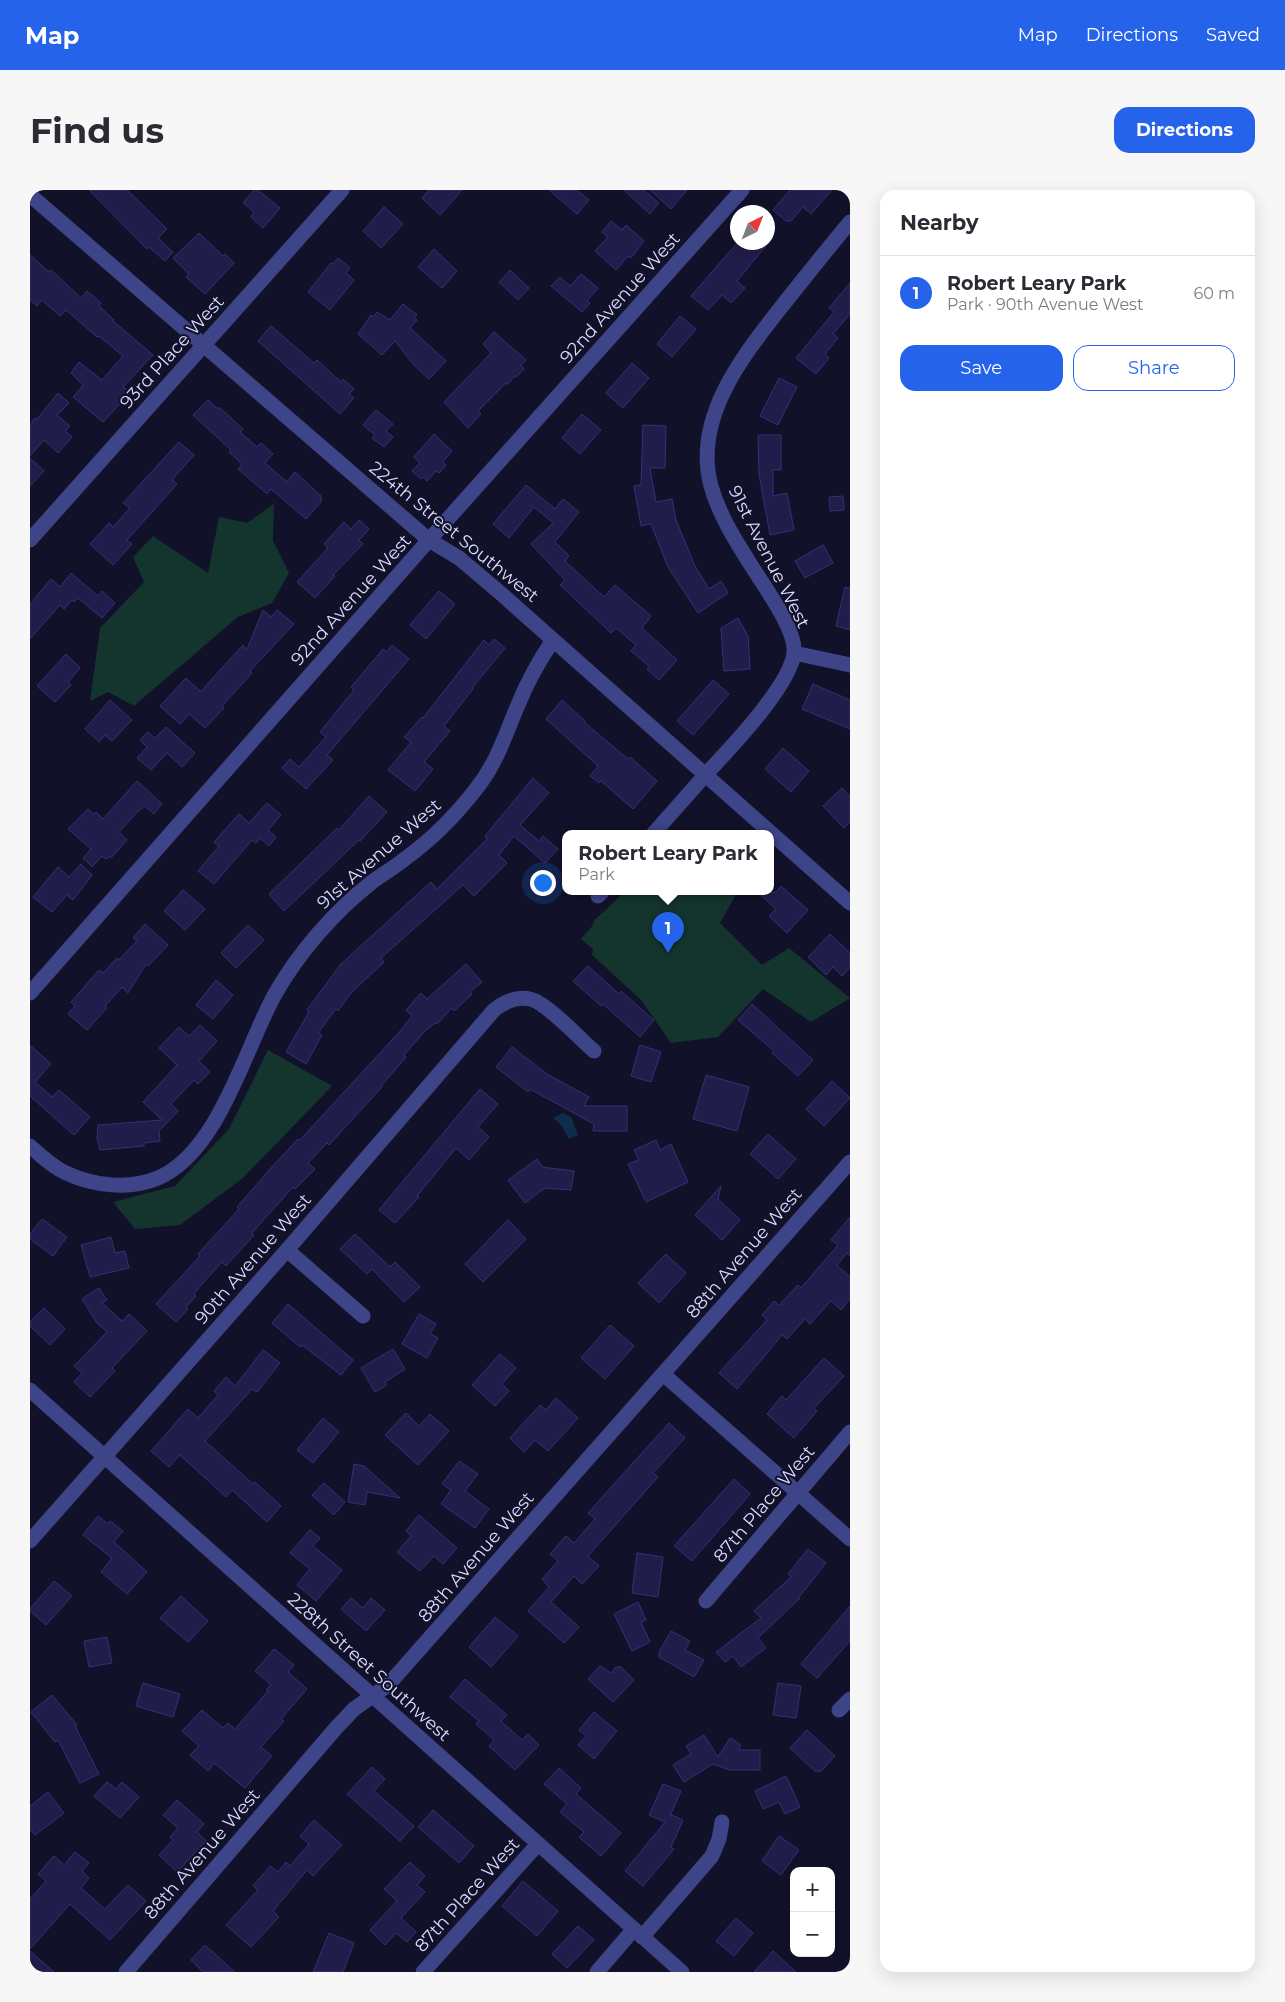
<!DOCTYPE html>
<html lang="en">
<head>
<meta charset="utf-8">
<style>
  :root { --surface:#fff; --page:#f7f7f7; --text:#2b2b33; --muted:#7c7c81; --line:#e1e1e2; --accent:#2563eb }
  body { margin:0; font-family:Montserrat,sans-serif; background:var(--page); color:var(--text) }
  .controls { position:absolute; right:15px; bottom:15px; display:grid; overflow:hidden; border-radius:10px; box-shadow:0 5px 20px #0002 }
  .controls button { width:45px; height:45px; display:grid; place-items:center; padding:0; border:0; border-bottom:1px solid var(--line); background:var(--surface); color:var(--text); font:25px sans-serif }
  .compass { position:absolute; left:700px; top:15px; width:45px; height:45px; border-radius:50%; background:var(--surface); box-shadow:0 5px 20px #0002; rotate:42deg }
  .you { position:absolute; left:512px; top:692px; width:18px; height:18px; margin:-12px; border:4px solid #fff; border-radius:50%; background:#1a73e8; box-shadow:0 0 0 8px #1a73e833 }
  .badge { display:grid; place-items:center; width:32px; height:32px; border-radius:50%; background:var(--accent); color:#fff; font-size:16px; font-weight:700 }
  .pin { position:absolute; translate:-50% -41px; filter:drop-shadow(0 1px 2px #0008) }
  .pin::after { content:''; position:absolute; top:26px; width:18px; height:15px; background:inherit; clip-path:polygon(0 0,100% 0,50% 100%) }
  .popup { position:absolute; left:532px; top:640px; width:212px; height:65px; box-sizing:border-box; display:grid; place-content:center; border-radius:10px; background:var(--surface); filter:drop-shadow(0 1px 4px #0005); font-size:16px; white-space:nowrap; color:var(--muted) }
  .popup b { font-size:19px; color:var(--text) }
  .popup::after { content:''; position:absolute; left:50%; top:100%; margin-left:-10px; border:10px solid transparent; border-top-color:var(--surface) }
  .list { margin:0; padding:0; list-style:none }
  h2 { display:flex; justify-content:space-between; align-items:center; height:65px; margin:0; padding:0 20px; font-size:21px }
  h2 small { font-size:16px; font-weight:400; color:var(--muted) }
  .list li { display:grid; grid-template-columns:32px 1fr auto; gap:15px; align-items:center; box-sizing:border-box; height:75px; padding:0 20px; border-top:1px solid var(--line) }
  .list b { display:block; font-size:19px; white-space:nowrap }
  .list p { margin:0; font-size:16px; white-space:nowrap; color:var(--muted) }
  .list em { font-size:16px; font-style:normal; color:var(--muted) }
  .actions { display:flex; gap:10px; padding:15px 20px }
  .actions a { flex:1; padding:11px 0; border:1px solid var(--accent); border-radius:15px; text-align:center; font-size:18px; color:var(--accent) }
  .actions .main { background:var(--accent); color:#fff }
  .map { position:relative; flex:none; width:820px; height:1782px; overflow:hidden; border-radius:15px }
  header { display:flex; align-items:center; gap:30px; box-sizing:border-box; height:70px; padding:0 25px; background:var(--accent); color:#fff }
  header strong { font-size:24px }
  nav { display:flex; gap:28px; margin-inline-start:auto; font-size:18px }
  .intro { display:flex; align-items:center; justify-content:space-between; box-sizing:border-box; height:120px; padding:0 30px }
  h1 { margin:0; font-size:35px }
  .button { padding:12px 22px; border-radius:15px; background:var(--accent); color:#fff; font-size:18px; font-weight:700 }
  main { display:flex; gap:30px; padding:0 30px }
  aside { flex:1; background:var(--surface); border-radius:15px; box-shadow:0 5px 20px #0002 }
  .map>svg:first-child { display:block }
</style>
</head>
<body>
<header>
<strong>Map</strong>
<nav><a>Map</a><a>Directions</a><a>Saved</a></nav>
</header>
<div class="intro"><h1>Find us</h1><a class="button">Directions</a></div>
<main>
<div class="map">
<svg width="820" height="1782" viewBox="0 0 820 1782">
  <rect width="100%" height="100%" fill="#12112a"/>
  <g fill="#14342e">
    <path d="M244 314 243 351 259 383 242 413 208 427 104 516 78 502 60 511 70 438 114 392 103 367 123 346 178 383 189 327 217 333Z"/>
    <path d="M593 702H702L705 706 690 733 732 775 759 758 820 808 781 832 733 799 688 847 641 853 611 810 562 765 563 759 551 749 563 735 564 730 579 717Z"/>
    <path d="M238 860 302 896 213 988 150 1035 105 1039 83 1012 145 996 199 939Z"/>
  </g>
  <path fill="#0e2d4c" d="M533 923 541 927 548 945 539 949 531 935 523 928Z"/>
  <g fill="#211d4b" stroke="#343076">
    <path d="M59 0H97L137 39 128 48 143 62 135 71 119 57 117 59Z"/>
    <path d="M224 0H228L250 18 233 38 221 27 224 22 213 13Z"/>
    <path d="M399 0H432L410 25 392 8Z"/>
    <path d="M519 0H547L559 10 547 24Z"/>
    <path d="M594 0H614L629 13 620 24Z"/>
    <path d="M620 0H657L641 19Z"/>
    <path d="M760 0H802L781 24 773 17 761 31H756L743 20Z"/>
    <path d="M354 17 373 34 351 58 333 41Z"/>
    <path d="M581 31 592 40 596 35 614 51 601 68 598 66 586 80 565 61 578 47 572 42Z"/>
    <path d="M169 43 193 66 195 64 204 73 175 104 156 87 159 84 143 68Z"/>
    <path d="M708 52H739L707 91 715 98 701 113 692 105 678 120 661 106Z"/>
    <path d="M404 59 427 81 412 98 388 77Z"/>
    <path d="M0 65 19 82 21 80 51 108 57 101 71 113 69 116 84 130 83 131 123 165 93 197 100 203 73 232 43 207 53 195 41 183 49 172 72 190 93 166 69 146 67 147 36 120 30 126 12 110 7 116 0 110Z"/>
    <path d="M308 68 320 78 316 83 324 90 300 120 278 102 301 73 303 74Z"/>
    <path d="M480 80 499 98 488 110 469 92Z"/>
    <path d="M551 84 568 98 557 111 560 113 552 122 521 96 530 87 540 96Z"/>
    <path d="M820 93V124L803 144 808 148 795 164 799 168 786 184 766 168 804 122 799 118Z"/>
    <path d="M373 114 387 125 384 128 387 130 380 138 416 171 399 189 384 175 365 151 352 165 328 144 341 125 343 127 347 122 360 130Z"/>
    <path d="M650 126 666 139 642 167 627 154Z"/>
    <path d="M241 136 284 173 287 170 311 192 313 189 324 199 319 204 324 208 310 224 228 151Z"/>
    <path d="M464 142 496 170 491 175 494 179 486 187 485 186 478 194 476 193 448 221 451 224 438 238 414 212 461 163 453 154Z"/>
    <path d="M602 173 619 188 593 218 576 203Z"/>
    <path d="M749 188 767 197 748 235 730 226Z"/>
    <path d="M28 203 39 213 27 225 40 236 35 241 42 247 28 263 14 250 0 266V237L4 229 8 228Z"/>
    <path d="M178 210 188 219 189 217 213 239 210 242 227 257 231 253 243 264 235 273 257 292 265 282 291 306V312L276 329 241 299 237 304 208 279 212 274 199 262 201 260 163 225Z"/>
    <path d="M346 220 363 234 356 241 363 247 354 257 342 248 345 245 333 235Z"/>
    <path d="M552 224 571 240 550 264 532 248Z"/>
    <path d="M613 235 636 236 635 278H620L626 312 642 309 646 330 665 376 679 399 691 391 698 403 668 423 638 377 621 334 611 336 604 296 611 295Z"/>
    <path d="M404 244 422 261 413 272 416 275 409 283 406 281 397 291 393 287 391 289 382 281 390 273 384 267Z"/>
    <path d="M728 245H751V280H743V306L757 303 764 340 740 345 729 284Z"/>
    <path d="M149 252 164 265 142 290 147 294 97 350 102 354 83 375 60 354 79 333 83 337 100 318 93 313Z"/>
    <path d="M0 268 14 281 0 296Z"/>
    <path d="M496 295 525 319 533 309 549 322 525 352 539 366 535 371 574 407 585 395 621 426 612 438 647 470 629 490 617 479 619 476 601 461 606 455 586 438 581 443 530 395 535 390 501 354 523 333 504 317 479 348 463 334Z"/>
    <path d="M813 306 814 320 800 321 799 307Z"/>
    <path d="M329 330 339 339 329 350 333 354 303 385 305 386 285 408 267 392 298 358 294 354 314 332 321 339Z"/>
    <path d="M793 355 803 373 775 388 765 371Z"/>
    <path d="M41 383 68 406 72 401 85 413 72 428 48 408 44 412 42 410 34 419 30 415 0 449V414L21 389 30 397Z"/>
    <path d="M815 397 820 398V440L806 436Z"/>
    <path d="M409 401 425 414 396 449 380 435Z"/>
    <path d="M233 420 241 427 247 420 264 434 220 481 222 483 192 516 194 518 175 538 159 524 150 534 130 516 156 488 170 501H171L213 455 217 459Z"/>
    <path d="M708 428 718 446 720 479 694 481 691 438Z"/>
    <path d="M464 449 475 458 442 498 443 499 414 536 420 541 394 572 403 579 385 601 358 580 381 552 374 547 392 527 393 528 454 450 459 455Z"/>
    <path d="M362 455 379 469 297 565 303 570 276 599 252 578 260 569 269 577 296 547 290 542 324 500 321 497 353 459 357 462Z"/>
    <path d="M36 464 50 478 38 492 41 495 25 512 7 496Z"/>
    <path d="M683 490 699 504 663 545 647 531Z"/>
    <path d="M783 494 820 510V539L772 519Z"/>
    <path d="M80 510 102 530 82 551 75 545 69 552 55 539Z"/>
    <path d="M532 510 556 532 555 533 598 569 600 567 627 591 603 619 571 591 569 593 560 586 568 576 516 529Z"/>
    <path d="M136 537 165 563 152 577 137 563 121 580 107 568 117 557 110 550 118 542 125 548Z"/>
    <path d="M753 558 779 581 761 602 735 579Z"/>
    <path d="M503 588 519 603 490 635 509 651 513 646 528 659 515 673 484 646 469 665 477 673 444 706 433 695 351 768 354 772 321 803 308 821 306 819 288 843 292 845 276 874 256 862 279 822 277 820 311 774 401 692 407 699 457 649 455 646Z"/>
    <path d="M107 591 132 614 124 624 115 616 107 622 89 642 97 650 81 668 79 666 76 669 72 666 62 677 53 668 61 659 38 639 58 619 64 624 66 622 73 629Z"/>
    <path d="M812 598 820 606V632L814 638 793 616Z"/>
    <path d="M339 606 357 622 330 651 329 650 254 721 239 704 307 638 309 640Z"/>
    <path d="M237 613 251 625 238 640 246 647 239 656 230 648 226 653 222 650 184 694 168 681 189 656 184 652 209 624 219 633Z"/>
    <path d="M51 674 62 685 43 710 37 705 22 722 3 707 28 677 39 687Z"/>
    <path d="M751 696 778 720 757 743 739 726 746 719 727 702H746Z"/>
    <path d="M153 700 175 719 155 740 134 721Z"/>
    <path d="M115 734 138 755 118 776 116 774 98 803 92 797 75 816 77 818 57 840 38 824 45 816 41 812 69 780 73 783 87 768 89 770 107 751 103 748Z"/>
    <path d="M218 735 234 750 206 778 191 763Z"/>
    <path d="M800 744 820 763V777L812 786 803 777 796 785 778 767Z"/>
    <path d="M436 774 452 792 440 802 442 804 424 821 422 818 407 834 405 833 394 842 374 865 376 867 351 896 352 897 299 955 297 953 278 973 285 979 265 999 263 997 222 1043 224 1045 196 1076 192 1072 173 1093 164 1104 166 1106 156 1117 158 1119 146 1132 126 1114 170 1066 168 1064 209 1019 207 1017 241 978 268 949 270 950 372 839 382 826 376 820 391 803 397 809Z"/>
    <path d="M558 776 589 804 591 801 624 830 610 847 573 814 571 816 543 791Z"/>
    <path d="M186 790 203 805 183 829 166 815Z"/>
    <path d="M722 814 783 870 768 886 742 863 744 861 708 830Z"/>
    <path d="M170 835 187 851 169 871 180 882 168 894 164 890 141 914 148 921 129 941 130 951 114 953V956L70 960 67 948 68 935 132 930 113 912 147 875 129 858 149 837 159 846Z"/>
    <path d="M0 855 21 874 5 892 22 907 29 900 60 927 44 945 0 906Z"/>
    <path d="M610 855 631 862 621 892 601 886Z"/>
    <path d="M482 857 517 884 559 907 554 916H597V941H563L564 934 500 899 498 902 466 877Z"/>
    <path d="M676 885 719 897 707 941 663 929Z"/>
    <path d="M802 891 820 908 794 936 776 919Z"/>
    <path d="M450 899 468 914 448 937 459 947 439 970 426 958 387 1006 389 1007 365 1033 349 1020Z"/>
    <path d="M738 944 766 969 748 989 720 964Z"/>
    <path d="M626 950 630 960 641 954 658 992 616 1012 598 974 609 970 604 960Z"/>
    <path d="M507 969 512 977 544 981 541 1000 515 998 495 1013 478 990Z"/>
    <path d="M691 996 688 1009 710 1030 692 1050 665 1025Z"/>
    <path d="M820 1027V1066L817 1063 807 1075 820 1087V1109L811 1120 801 1111 780 1134 775 1129 757 1149 752 1145 707 1199 689 1183 737 1130 732 1125 744 1111 749 1115 768 1095 771 1098 808 1055 801 1050Z"/>
    <path d="M12 1029 37 1047 23 1066 0 1049V1044Z"/>
    <path d="M478 1030 496 1049 453 1092 435 1074Z"/>
    <path d="M325 1044 360 1077 365 1072 390 1097 374 1112 342 1079 337 1084 310 1059Z"/>
    <path d="M81 1047 85 1063 95 1061 99 1078 60 1087 51 1055Z"/>
    <path d="M636 1064 656 1083 629 1113 608 1093Z"/>
    <path d="M69 1098 77 1110 72 1113 92 1131 99 1124 117 1141 82 1178 85 1181 60 1207 44 1192 52 1183 44 1176 77 1142 67 1133 52 1109Z"/>
    <path d="M258 1114 323 1170 311 1185 272 1155 270 1157 242 1133Z"/>
    <path d="M14 1118 35 1139 20 1155 0 1136V1132Z"/>
    <path d="M389 1124 406 1134 400 1144 408 1148 397 1168 372 1154Z"/>
    <path d="M580 1135 604 1156 575 1189 551 1168Z"/>
    <path d="M363 1159 375 1179 355 1192 357 1195 345 1202 331 1178Z"/>
    <path d="M233 1160 250 1173 227 1202 222 1199 175 1251 223 1294 225 1292 251 1316 237 1332 202 1300 196 1307 150 1265 139 1277 121 1261 158 1219 168 1228 188 1205 184 1201 196 1187 205 1196Z"/>
    <path d="M470 1164 486 1178 472 1194 479 1201 465 1216 442 1195Z"/>
    <path d="M794 1168 814 1186 784 1218 787 1221 764 1248 737 1224 752 1206 756 1210Z"/>
    <path d="M526 1208 548 1228 518 1261 505 1250 494 1262 480 1248 510 1215 516 1220Z"/>
    <path d="M376 1223 389 1236 400 1224 419 1241 388 1275 355 1245Z"/>
    <path d="M293 1228 309 1242 283 1273 267 1260Z"/>
    <path d="M639 1233 655 1248 623 1283 628 1287 558 1366 569 1376 552 1394 544 1386 521 1412 549 1437 534 1453 498 1421 519 1397 512 1389 528 1371 520 1364 536 1346 544 1353 565 1329 558 1323Z"/>
    <path d="M429 1271 448 1284 435 1301 459 1319 445 1338 411 1314 421 1300 412 1294Z"/>
    <path d="M324 1274 334 1276 370 1308 337 1302 335 1315 318 1312Z"/>
    <path d="M704 1289 720 1304 662 1371 644 1356Z"/>
    <path d="M294 1293 315 1312 304 1325 282 1305Z"/>
    <path d="M389 1325 427 1358 413 1374 404 1366 390 1381 367 1362 381 1346 376 1341Z"/>
    <path d="M68 1326 78 1334 80 1331 93 1341 84 1352 117 1382 97 1404 71 1382 82 1368 53 1345Z"/>
    <path d="M280 1340 290 1348 283 1356 312 1380 286 1411 267 1395 280 1379 260 1363Z"/>
    <path d="M778 1359 796 1373 769 1407 770 1408 728 1448 736 1458 711 1477 703 1466 695 1472 686 1462 731 1428 724 1421 761 1387 758 1384Z"/>
    <path d="M607 1363 633 1367 628 1407 602 1403Z"/>
    <path d="M24 1391 42 1406 16 1435 0 1421V1419Z"/>
    <path d="M151 1406 178 1431 158 1452 130 1428Z"/>
    <path d="M321 1408 333 1418 341 1408 355 1420 336 1441 311 1419Z"/>
    <path d="M608 1412 616 1430 611 1432 620 1452 602 1461 584 1424Z"/>
    <path d="M820 1416V1451L787 1488 771 1474Z"/>
    <path d="M465 1427 488 1446 461 1477 439 1457Z"/>
    <path d="M641 1441 660 1451 655 1460 674 1470 664 1487 629 1467V1462Z"/>
    <path d="M77 1447 82 1473 59 1477 54 1451Z"/>
    <path d="M244 1459 264 1475 258 1482 277 1499 251 1529 254 1531 231 1557 242 1566 215 1598 184 1573 178 1581 160 1565 169 1556 152 1541 172 1520 193 1538 198 1533 205 1539 238 1501 236 1500 241 1495 225 1481Z"/>
    <path d="M570 1476 581 1483 586 1477H591L604 1490 583 1512 558 1489Z"/>
    <path d="M435 1489 477 1525 471 1531 492 1550 498 1544 509 1555 485 1580 459 1556 464 1550 446 1534 449 1531 420 1507Z"/>
    <path d="M113 1493 150 1504 143 1527 106 1516Z"/>
    <path d="M748 1493 771 1496 766 1528 743 1525Z"/>
    <path d="M22 1505 47 1535 45 1536 69 1584 50 1593 28 1550 25 1552 1 1522Z"/>
    <path d="M564 1522 587 1541 564 1569 548 1555 556 1546 549 1540Z"/>
    <path d="M777 1540 805 1566 791 1581H785L760 1558Z"/>
    <path d="M674 1545 688 1567 700 1548 710 1554 709 1560H730V1580H700L683 1574 654 1592 643 1575 661 1564 656 1556Z"/>
    <path d="M342 1577 355 1589 344 1601 384 1636 370 1651 317 1604Z"/>
    <path d="M529 1578 551 1598 546 1604 591 1643 571 1666 549 1647 554 1642 530 1622 537 1614 514 1594Z"/>
    <path d="M756 1586 770 1617 755 1624 749 1612 733 1619 725 1601Z"/>
    <path d="M77 1592 86 1599 92 1592 109 1607 90 1628 64 1606Z"/>
    <path d="M633 1594 651 1601 640 1626 642 1625 653 1630 641 1657 644 1659 613 1696 595 1681 635 1632 619 1625Z"/>
    <path d="M18 1602 34 1623 5 1645 0 1639V1616Z"/>
    <path d="M147 1610 174 1634 167 1642 176 1651 147 1682 129 1665 143 1650 140 1647 148 1638 133 1625Z"/>
    <path d="M403 1620 444 1656 429 1673 388 1637Z"/>
    <path d="M284 1630 312 1655 283 1686 277 1680 243 1721 249 1727 221 1757 196 1735 228 1700 223 1696 240 1676 248 1682 256 1672 260 1676 279 1654 270 1646Z"/>
    <path d="M749 1646 769 1660 751 1685 732 1671Z"/>
    <path d="M45 1662 59 1673 52 1681 59 1688 51 1698 75 1719 98 1695 116 1711 80 1750 40 1714 0 1759V1709L16 1691 8 1684 24 1666 34 1675Z"/>
    <path d="M380 1672 395 1686 387 1695 395 1702 371 1728 386 1742 377 1752 366 1743 355 1755 340 1740 367 1711 354 1699Z"/>
    <path d="M493 1691 528 1721 507 1746 472 1716Z"/>
    <path d="M706 1728 723 1743 704 1766 686 1751Z"/>
    <path d="M548 1736 564 1750 537 1778 522 1764Z"/>
    <path d="M299 1743 324 1753 313 1782H283Z"/>
    <path d="M175 1755 205 1782H173L161 1770Z"/>
    <path d="M0 1761 24 1782H0Z"/>
    <path d="M743 1761 766 1782H724Z"/>
  </g>
  <g fill="none" stroke-linecap="round" stroke-linejoin="round">
    <g stroke="#3d4488" stroke-width="15">
      <path d="M0 5 399 350 429 368 468 401 820 713"/>
      <path d="M0 350 312 0"/>
      <path d="M764 463 820 475"/>
      <path d="M623 644C641 624 659 603 678 582 702 556 758 498 764 464 767 442 738 402 726 383 709 356 690 328 681 296 662 226 716 162 756 111 777 85 798 58 820 32"/>
      <path d="M568 706 572 702"/>
      <path d="M0 803 399 350 712 0"/>
      <path d="M0 956C11 966 23 977 36 983 64 996 99 1000 128 988 189 962 215 858 245 804 269 762 304 722 342 692 353 684 365 677 376 668 402 649 426 625 446 599 467 573 475 545 488 515 497 492 509 471 523 450"/>
      <path d="M257 1060 333 1126"/>
      <path d="M633 1184 820 1349"/>
      <path d="M0 1200 652 1782"/>
      <path d="M0 1351 257 1060 464 820C474 812 486 806 500 809 516 812 550 849 564 861"/>
      <path d="M676 1411 820 1242"/>
      <path d="M809 1520 820 1509"/>
      <path d="M612 1747 682 1666 689 1649 692 1632"/>
      <path d="M96 1782 306 1538 324 1519 358 1495 820 972"/>
      <path d="M393 1782 508 1654"/>
      <path d="M567 1782 604 1739"/>
    </g>
  </g>
  <g text-anchor="middle" stroke-width="4" stroke-linejoin="round" paint-order="stroke">
    <g font-size="18" fill="#dbdbfe" stroke="#12112a">
      <text transform="translate(590 108) rotate(-48)" y="6">92nd Avenue West</text>
      <text transform="translate(142 162) rotate(-48)" y="6">93rd Place West</text>
      <text transform="translate(424 342) rotate(39)" y="6">224th Street Southwest</text>
      <text transform="translate(739 367) rotate(63)" y="6">91st Avenue West</text>
      <text transform="translate(321 410) rotate(-48)" y="6">92nd Avenue West</text>
      <text transform="translate(349 664) rotate(-41)" y="6">91st Avenue West</text>
      <text transform="translate(714 1063) rotate(-49)" y="6">88th Avenue West</text>
      <text transform="translate(223 1069) rotate(-49)" y="6">90th Avenue West</text>
      <text transform="translate(734 1314) rotate(-50)" y="6">87th Place West</text>
      <text transform="translate(446 1367) rotate(-49)" y="6">88th Avenue West</text>
      <text transform="translate(339 1477) rotate(42)" y="6">228th Street Southwest</text>
      <text transform="translate(172 1664) rotate(-49)" y="6">88th Avenue West</text>
      <text transform="translate(437 1705) rotate(-48)" y="6">87th Place West</text>
    </g>
  </g>
</svg>
<div class="controls">
<button>+</button>
<button>−</button>
</div>
<svg class="compass" viewBox="-18 -18 36 36"><path d="M0-13l5 13h-10z" fill="#e53935"/><path d="M0 13l5-13h-10z" fill="#7c7c81"/></svg>
<div class="you"></div>
<div class="pin badge" style="left:638px;top:763px">1</div>
<div class="popup"><b>Robert Leary Park</b>Park</div>
</div>
<aside>
<h2>Nearby<small></small></h2>
<ul class="list">
<li><span class="badge">1</span><div><b>Robert Leary Park</b><p>Park · 90th Avenue West</p></div><em>60 m</em></li>
</ul>
<div class="actions"><a class="main">Save</a><a>Share</a></div>
</aside>
</main>
</body>
</html>
